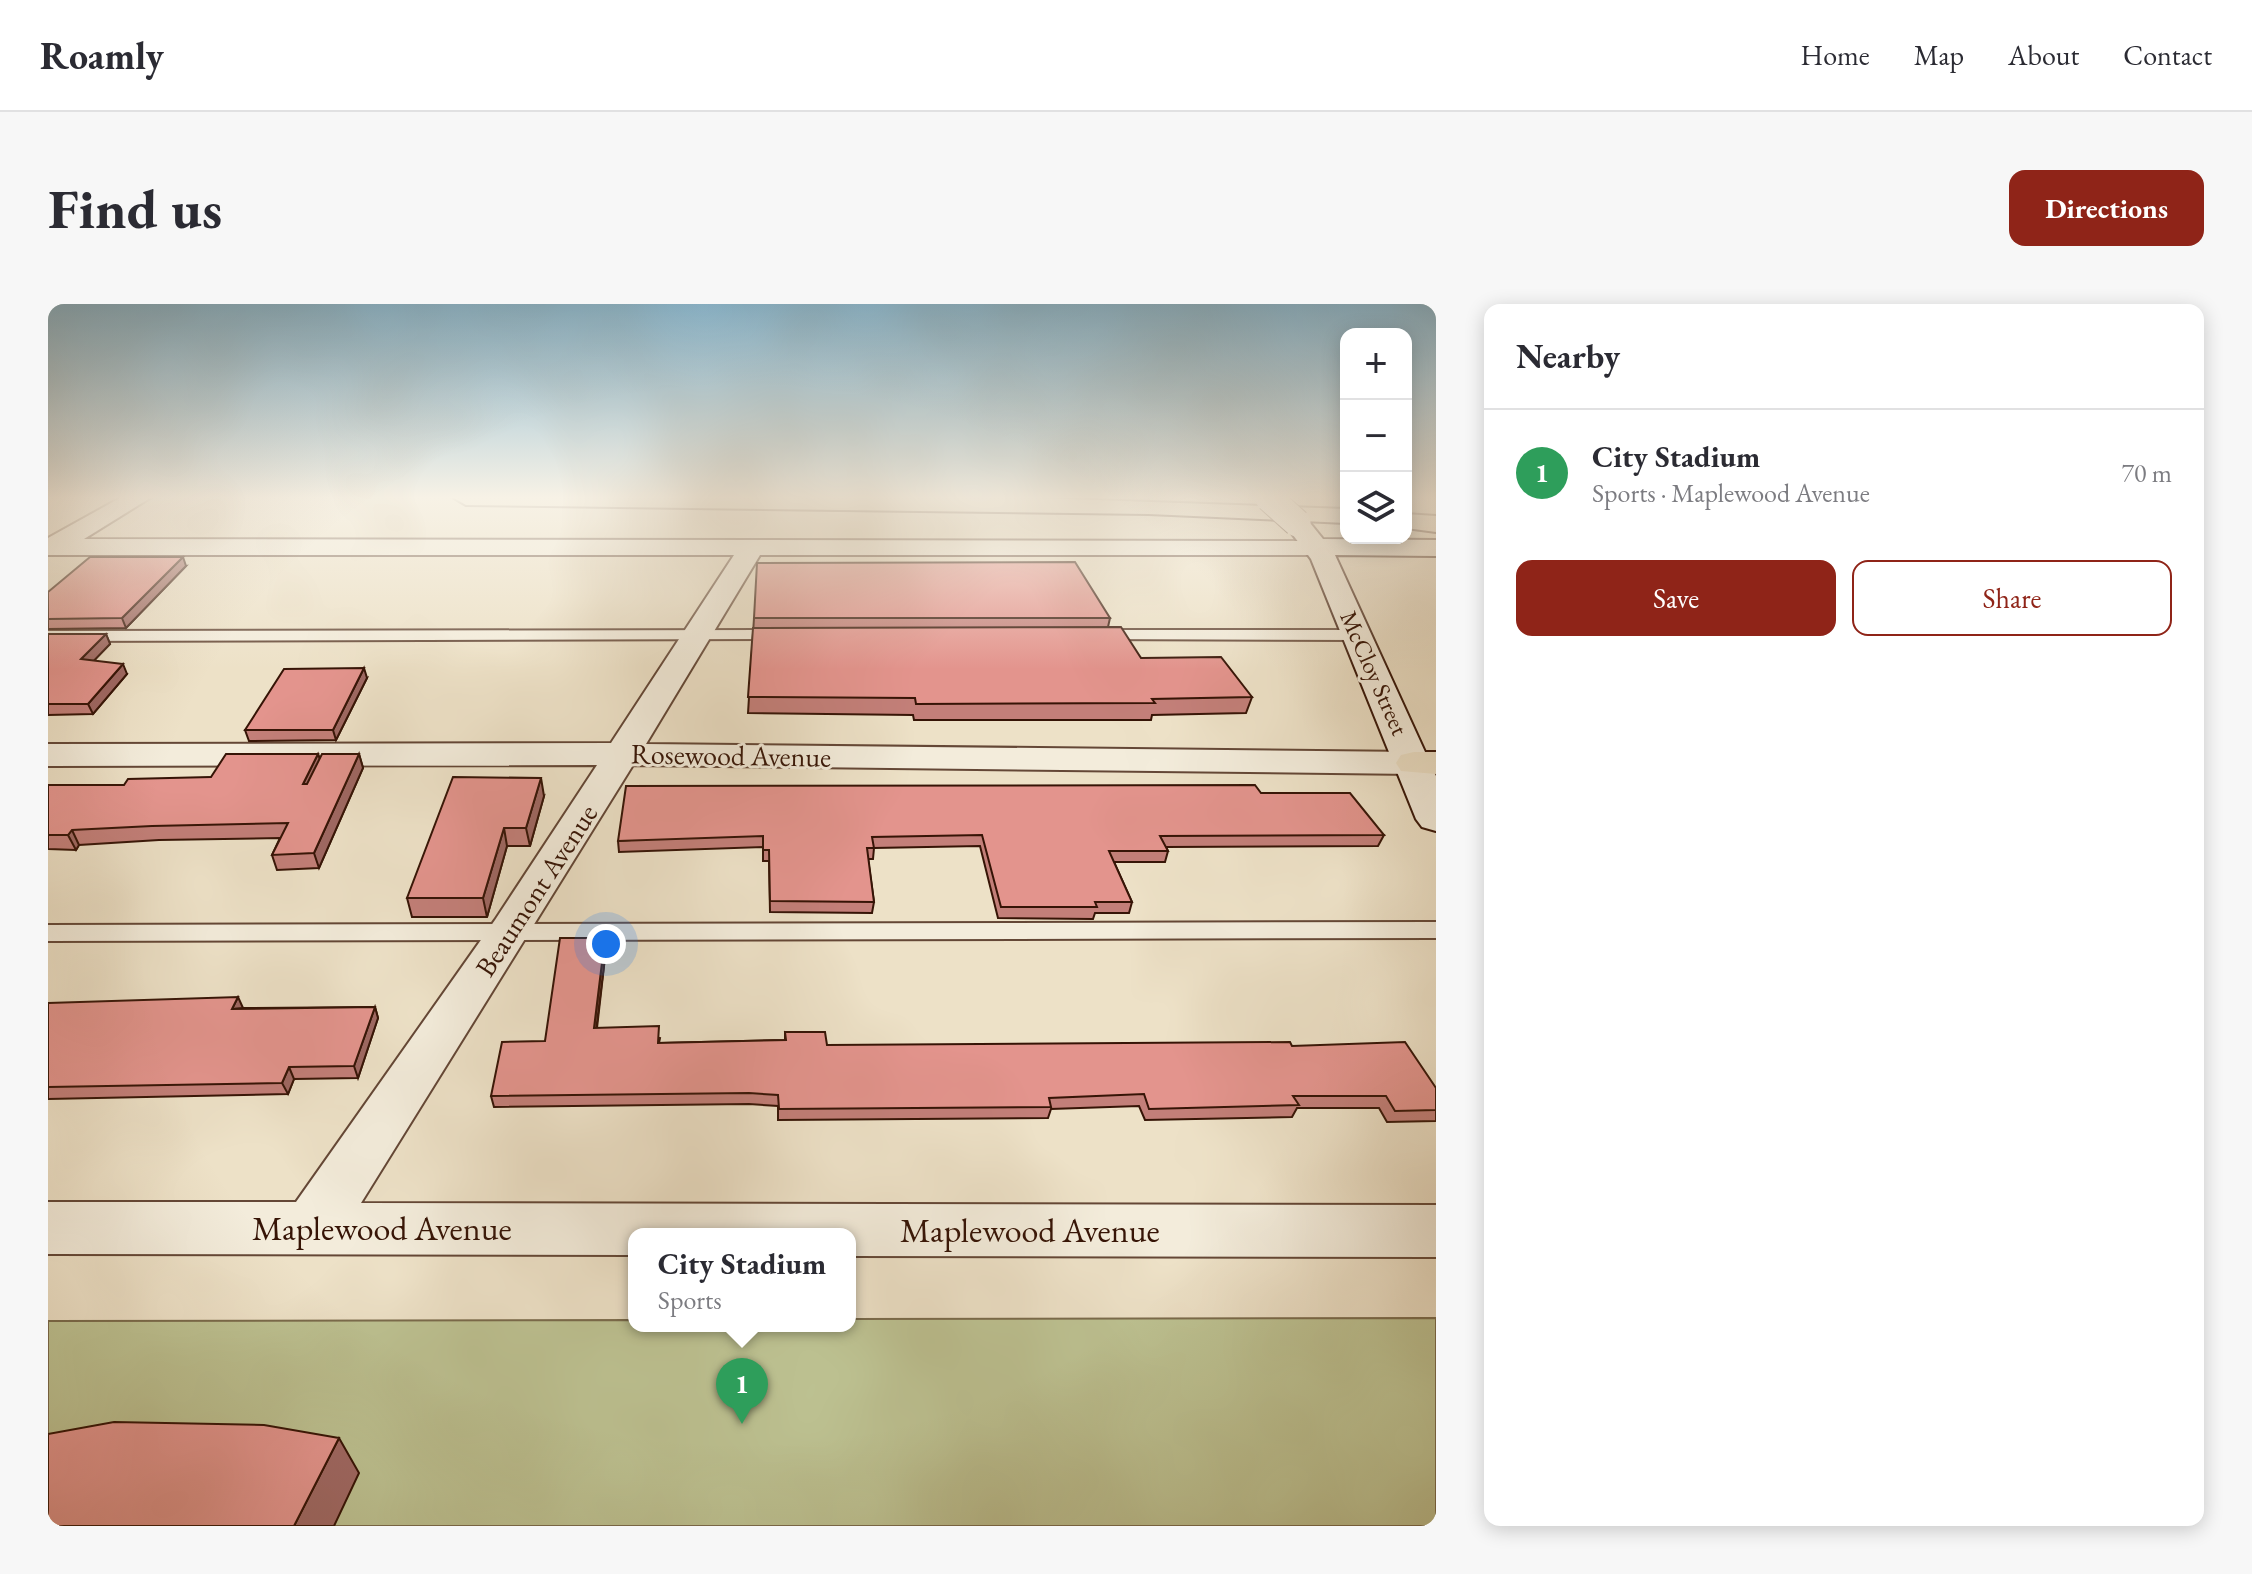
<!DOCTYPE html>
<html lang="en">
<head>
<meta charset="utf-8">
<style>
  :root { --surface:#fff; --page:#f7f7f7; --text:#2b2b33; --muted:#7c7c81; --line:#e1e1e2; --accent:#8f2418 }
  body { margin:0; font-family:"EB Garamond",serif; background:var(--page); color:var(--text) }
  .controls { position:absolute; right:24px; top:24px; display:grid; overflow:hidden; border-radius:16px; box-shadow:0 4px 20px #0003 }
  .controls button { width:72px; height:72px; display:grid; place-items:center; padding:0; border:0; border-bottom:2px solid var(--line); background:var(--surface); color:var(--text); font:40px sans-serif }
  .you { position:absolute; left:558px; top:640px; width:28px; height:28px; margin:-20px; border:6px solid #fff; border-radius:50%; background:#1a73e8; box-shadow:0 0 0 12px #1a73e833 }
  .badge { display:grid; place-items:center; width:52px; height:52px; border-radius:50%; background:var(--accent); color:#fff; font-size:26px; font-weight:700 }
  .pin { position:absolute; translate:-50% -66px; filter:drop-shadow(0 2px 4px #0008) }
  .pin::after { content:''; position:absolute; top:42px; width:28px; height:24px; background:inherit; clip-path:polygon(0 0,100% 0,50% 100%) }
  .popup { position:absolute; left:580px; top:924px; width:228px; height:104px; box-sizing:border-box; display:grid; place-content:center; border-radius:16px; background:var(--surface); filter:drop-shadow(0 2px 6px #0005); font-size:26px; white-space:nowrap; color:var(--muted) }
  .popup b { font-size:30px; color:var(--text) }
  .popup::after { content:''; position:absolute; left:50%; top:100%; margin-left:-16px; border:16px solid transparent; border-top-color:var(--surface) }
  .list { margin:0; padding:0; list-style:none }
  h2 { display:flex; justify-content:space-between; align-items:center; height:104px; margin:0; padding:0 32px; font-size:34px }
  h2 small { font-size:26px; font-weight:400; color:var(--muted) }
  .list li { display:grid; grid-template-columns:52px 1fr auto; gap:24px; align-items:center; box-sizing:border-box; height:128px; padding:0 32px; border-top:2px solid var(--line) }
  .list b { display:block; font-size:30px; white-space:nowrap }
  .list p { margin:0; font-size:26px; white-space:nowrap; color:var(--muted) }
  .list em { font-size:26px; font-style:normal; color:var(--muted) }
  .actions { display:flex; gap:16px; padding:24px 32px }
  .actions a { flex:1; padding:18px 0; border:2px solid var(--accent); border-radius:16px; text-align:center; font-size:28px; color:var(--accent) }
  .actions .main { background:var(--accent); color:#fff }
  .icon { flex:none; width:44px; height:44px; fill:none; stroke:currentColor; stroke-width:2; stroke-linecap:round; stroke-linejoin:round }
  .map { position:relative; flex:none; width:1388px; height:1222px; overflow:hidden; border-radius:16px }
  header { display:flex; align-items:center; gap:48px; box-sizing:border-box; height:112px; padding:0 40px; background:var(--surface); border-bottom:2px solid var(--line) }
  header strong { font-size:38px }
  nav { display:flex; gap:44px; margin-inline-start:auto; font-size:28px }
  .intro { display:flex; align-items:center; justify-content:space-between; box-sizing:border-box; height:192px; padding:0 48px }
  h1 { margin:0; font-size:56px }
  .button { padding:20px 36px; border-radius:16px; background:var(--accent); color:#fff; font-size:28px; font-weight:700 }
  main { display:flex; gap:48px; padding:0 48px }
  aside { flex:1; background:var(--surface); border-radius:16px; box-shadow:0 4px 20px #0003 }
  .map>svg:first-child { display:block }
</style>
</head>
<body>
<header>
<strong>Roamly</strong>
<nav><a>Home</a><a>Map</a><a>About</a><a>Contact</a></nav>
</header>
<div class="intro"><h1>Find us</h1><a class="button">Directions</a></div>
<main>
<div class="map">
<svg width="1388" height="1222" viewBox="0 0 1388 1222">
  <rect width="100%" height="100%" fill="#ede1c7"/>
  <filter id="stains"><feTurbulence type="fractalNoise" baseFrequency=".0025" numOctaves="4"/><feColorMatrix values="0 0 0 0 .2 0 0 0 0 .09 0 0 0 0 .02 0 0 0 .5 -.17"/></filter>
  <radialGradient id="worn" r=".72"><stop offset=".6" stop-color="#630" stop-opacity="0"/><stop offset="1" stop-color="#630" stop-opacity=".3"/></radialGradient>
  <path fill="#bdc292" stroke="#7a6b4c" stroke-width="2" d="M1388 1014V1222H0V1017L586 1016V1022H802V1015Z"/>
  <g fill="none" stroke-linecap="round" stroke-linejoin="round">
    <defs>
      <g id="lane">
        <path d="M738 326 746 331 744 335 0 337V327Z"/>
        <path d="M1046 326H1309L1317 331 1309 336 1040 335 1038 331Z"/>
        <path d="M1388 618V634L0 637V621Z"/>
      </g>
      <path id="street" d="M72 194H102L36 235 1279 237 1283 243 1270 251H712L598 440 1366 448 1379 451 1384 459 1379 467 1366 470 585 461 313 899 1388 901V953L802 952V930H586V951L0 950V898H248L447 616 549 461 0 462V440L563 439 686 251H0V234Z"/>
      <path id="secondary" d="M1249 211 1258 214 1275 235 1388 236V252L1287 251 1388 472V527L1374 523 1368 515 1263 255 1236 219Z"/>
      <g id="highway">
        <path d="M406 194H992L1298 205V219L1101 210 418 201Z"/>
        <path d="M1358 210 1388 212V228L1358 224Z"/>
        <path d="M1366 448H1388V470L1353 467 1348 459 1353 451Z"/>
      </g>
    </defs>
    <use href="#lane" stroke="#644736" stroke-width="4"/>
    <use href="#street" stroke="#644736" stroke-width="4"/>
    <use href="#secondary" stroke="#361406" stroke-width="4"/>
    <use href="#highway" stroke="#361406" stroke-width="4"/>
    <use href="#lane" fill="#f3ecdb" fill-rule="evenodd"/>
    <use href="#street" fill="#f3ecdb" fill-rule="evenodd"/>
    <use href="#secondary" fill="#f3ecdb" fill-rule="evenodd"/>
    <use href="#highway" fill="#ede1c7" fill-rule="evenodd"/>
    <defs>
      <path id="secondary-bridge" d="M1221 194 1249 219"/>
    </defs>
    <use href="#secondary-bridge" stroke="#361406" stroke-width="29" stroke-linecap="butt"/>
    <use href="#secondary-bridge" stroke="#f3ecdb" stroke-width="27"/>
  </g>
  <g fill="#c37f79" stroke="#361406" stroke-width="2">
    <path d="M138 262 78 324 0 325V288Z"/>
    <path d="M706 314H1062L1060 323 1093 354 1204 393 1198 409 1104 411 1103 416H866L865 411 700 409Z"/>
    <path d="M0 330H58L62 340 46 356 79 370 45 410 0 411Z"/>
    <path d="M319 374 288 436 201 437 197 426Z"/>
    <path d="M270 450 272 455 311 450 315 464 271 564 229 566 224 551 232 534 111 536 31 541 28 546 0 545V481H76L163 473Z"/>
    <path d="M1213 489 1336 531 1330 542 1118 543 1120 547 1117 558H1066L1084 598 1081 609H1047L1045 615 950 614 932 542 826 544 825 555H820L826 598 824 609 722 608 721 557H715V543L571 548 570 537Z"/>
    <path d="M496 492 482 542H459L439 613H364L359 594Z"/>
    <path d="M558 645 549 724 612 734 611 739 737 736V728L779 741 1244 742 1388 784V817L1339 818 1331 804H1249L1244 813 1097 816 1091 802 1003 805 1000 814 730 816V802L701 800 446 803 443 792 497 737Z"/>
    <path d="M0 699 195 704 327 703 330 714 310 774 246 775 240 790 0 795Z"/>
  </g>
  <g fill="#9f6863" stroke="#361406" stroke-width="2">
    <path d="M135 253 138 262 78 324 74 314Z"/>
    <path d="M58 330 62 340 38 365 33 355Z"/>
    <path d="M75 360 79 370 45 410 40 400Z"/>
    <path d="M316 364 319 374 288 436 285 426Z"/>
    <path d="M270 450 275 464 260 495 255 480Z"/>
    <path d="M311 450 315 464 271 564 266 549Z"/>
    <path d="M493 474 496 492 482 542 478 524Z"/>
    <path d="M456 524 459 542 439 613 435 594Z"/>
    <path d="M24 526 31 541 28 546 20 531Z"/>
    <path d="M557 634 558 645 547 735 546 724Z"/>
    <path d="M190 693 195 704 184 705Z"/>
    <path d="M327 703 330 714 310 774 306 762Z"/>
    <path d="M241 763 246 775 240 790 234 779Z"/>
    <path d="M291 1134 311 1169 286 1222H246Z"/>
  </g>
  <g fill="#e3948d" stroke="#361406" stroke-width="2">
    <path d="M42 253H135L74 314 0 315V288Z"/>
    <path d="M1027 258 1062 314H706L709 259Z"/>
    <path d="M1073 323 1093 354 1173 353 1204 393 1104 395 1107 399 868 400 867 394 700 393 705 324Z"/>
    <path d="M0 330H58L33 355 75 360 40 400H0Z"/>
    <path d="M316 364 285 426H197L236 365Z"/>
    <path d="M178 450H270L255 480H259L274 450H311L266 549 224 551 240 519 104 522 24 526 20 531H0V481H76L80 475 163 473Z"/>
    <path d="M405 473 493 474 478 524H456L435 594H359Z"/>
    <path d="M1207 481 1213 489H1302L1336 531 1112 532 1120 547H1061L1084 598H1047L1049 603H953L934 531 824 533 826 544H819L826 598 722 597 721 546H715V532L570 537 578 482Z"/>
    <path d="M512 634H557L546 724 611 722 610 739 738 736 737 728H777L779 741 1242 738 1244 742 1357 738 1388 784V806L1347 807 1338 792H1245L1251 801 1101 805 1096 790 1001 794 1003 803 731 805 730 791 701 789 443 792 454 738 497 737Z"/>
    <path d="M190 693 184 705 327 703 306 762 241 763 234 779 0 783V699Z"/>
    <path d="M66 1118 216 1121 291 1134 246 1222H0V1130Z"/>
  </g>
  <linearGradient id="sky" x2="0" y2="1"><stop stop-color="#89b8d1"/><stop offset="0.53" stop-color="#f7f2e6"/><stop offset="1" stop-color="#f7f2e6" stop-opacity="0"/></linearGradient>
  <rect width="1388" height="365" fill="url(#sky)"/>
  <g text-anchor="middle" stroke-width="6" stroke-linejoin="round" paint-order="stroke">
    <g font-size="24" fill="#361406" stroke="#f3ecdb">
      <text transform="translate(1326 369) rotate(66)" y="8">McCloy Street</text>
    </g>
    <g font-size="28" fill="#361406" stroke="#f3ecdb">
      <text transform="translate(683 451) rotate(1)" y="10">Rosewood Avenue</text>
      <text transform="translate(488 586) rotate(-57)" y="10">Beaumont Avenue</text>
    </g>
    <g font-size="34" fill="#361406" stroke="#f3ecdb">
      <text x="334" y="936">Maplewood Avenue</text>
      <text x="982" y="938">Maplewood Avenue</text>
    </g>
  </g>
  <rect width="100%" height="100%" filter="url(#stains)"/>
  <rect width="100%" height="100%" fill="url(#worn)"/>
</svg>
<div class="controls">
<button>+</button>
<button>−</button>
<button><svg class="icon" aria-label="layers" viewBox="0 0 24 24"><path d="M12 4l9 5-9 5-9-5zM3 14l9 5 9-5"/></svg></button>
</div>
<div class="you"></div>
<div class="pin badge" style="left:694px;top:1120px;background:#2e9e5b">1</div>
<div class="popup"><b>City Stadium</b>Sports</div>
</div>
<aside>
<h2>Nearby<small></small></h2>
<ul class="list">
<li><span class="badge" style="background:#2e9e5b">1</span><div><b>City Stadium</b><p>Sports · Maplewood Avenue</p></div><em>70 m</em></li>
</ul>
<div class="actions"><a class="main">Save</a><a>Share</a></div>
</aside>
</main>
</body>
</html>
